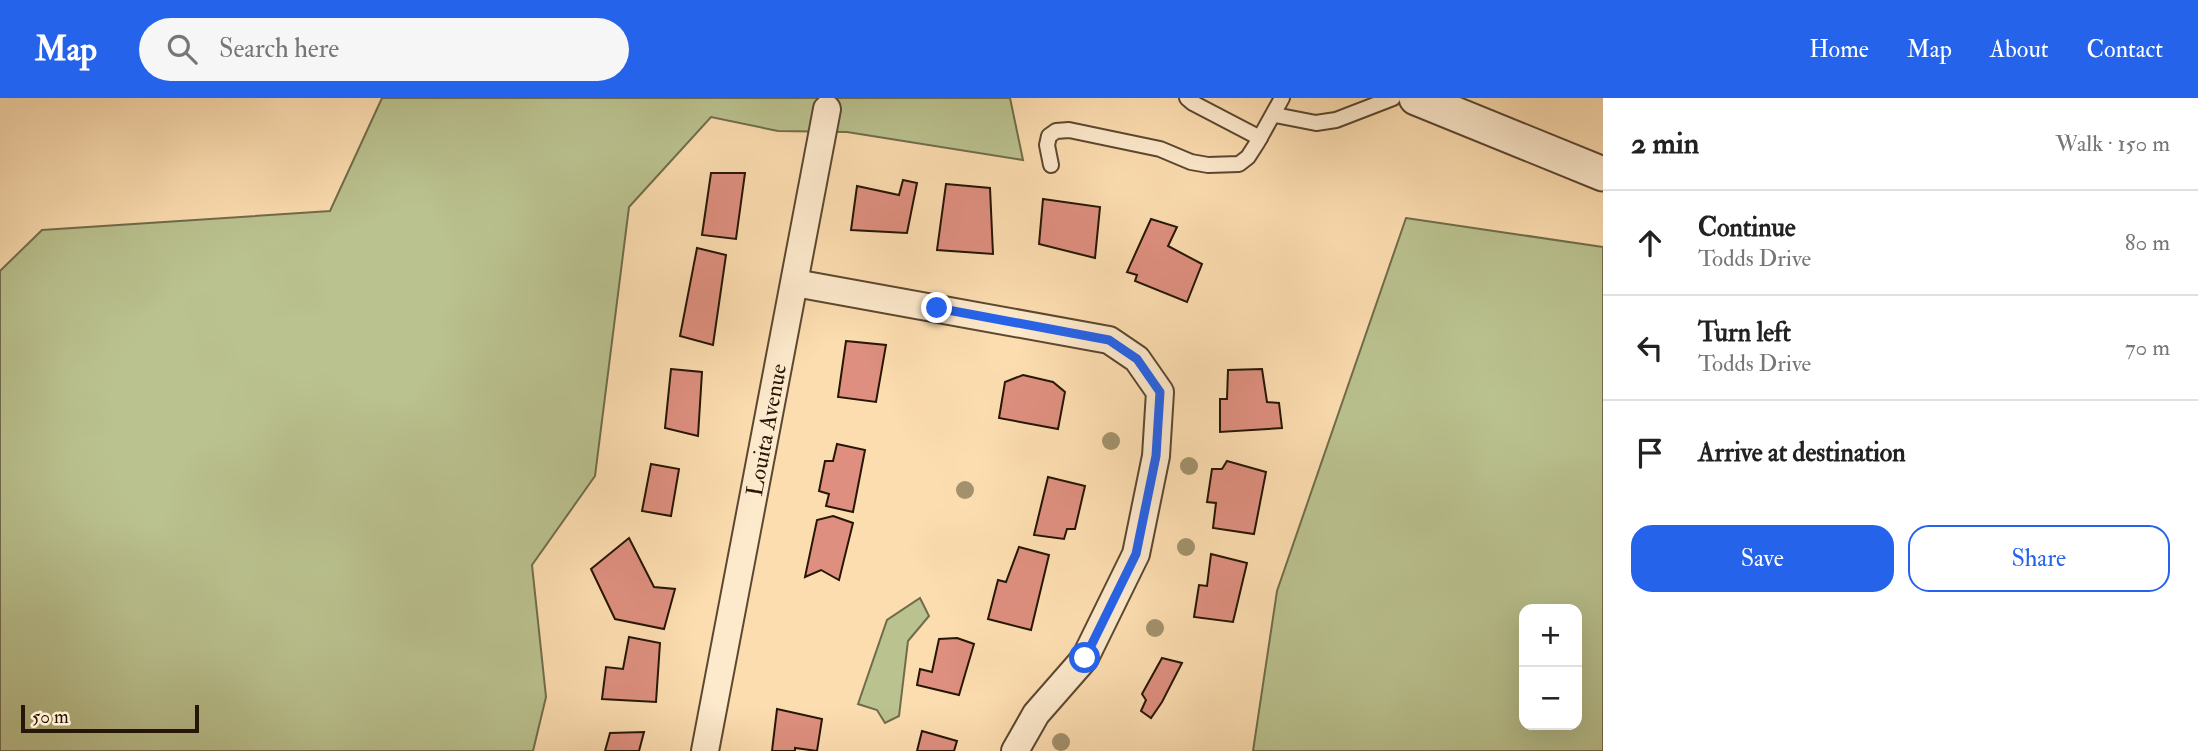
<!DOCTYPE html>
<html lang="en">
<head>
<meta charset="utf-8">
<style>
  :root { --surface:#fff; --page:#f6f6f6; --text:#222; --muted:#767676; --line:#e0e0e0; --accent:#2563eb }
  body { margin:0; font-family:"IM FELL Double Pica",serif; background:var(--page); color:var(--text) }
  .controls { position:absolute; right:21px; bottom:21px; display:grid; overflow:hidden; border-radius:14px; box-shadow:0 7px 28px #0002 }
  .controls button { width:63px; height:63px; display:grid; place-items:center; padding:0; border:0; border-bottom:2px solid var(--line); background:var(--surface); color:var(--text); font:35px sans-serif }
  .scale { position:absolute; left:21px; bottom:18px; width:178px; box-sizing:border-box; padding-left:7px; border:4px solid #251605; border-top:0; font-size:19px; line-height:24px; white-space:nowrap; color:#251605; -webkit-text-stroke:5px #fde9cc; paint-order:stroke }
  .stop { position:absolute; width:21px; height:21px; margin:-16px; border:5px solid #2563eb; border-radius:50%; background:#fff }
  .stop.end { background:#2563eb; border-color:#fff; box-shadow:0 2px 7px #0008 }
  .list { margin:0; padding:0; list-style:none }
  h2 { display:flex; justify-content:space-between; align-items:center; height:91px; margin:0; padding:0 28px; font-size:30px }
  h2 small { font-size:23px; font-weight:400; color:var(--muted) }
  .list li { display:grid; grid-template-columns:46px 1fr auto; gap:21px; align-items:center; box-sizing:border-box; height:105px; padding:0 28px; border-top:2px solid var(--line) }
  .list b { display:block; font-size:26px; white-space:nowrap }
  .list p { margin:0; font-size:23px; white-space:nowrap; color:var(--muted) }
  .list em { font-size:23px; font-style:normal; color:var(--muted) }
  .actions { display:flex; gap:14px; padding:21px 28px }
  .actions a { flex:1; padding:16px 0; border:2px solid var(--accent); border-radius:21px; text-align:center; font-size:24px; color:var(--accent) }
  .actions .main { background:var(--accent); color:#fff }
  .icon { flex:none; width:38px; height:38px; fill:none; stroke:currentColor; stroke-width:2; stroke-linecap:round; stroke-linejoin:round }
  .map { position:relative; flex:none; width:1603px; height:653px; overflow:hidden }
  header { display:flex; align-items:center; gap:42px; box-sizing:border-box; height:98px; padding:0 35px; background:var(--accent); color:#fff }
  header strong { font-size:33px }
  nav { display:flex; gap:38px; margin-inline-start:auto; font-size:24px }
  .search { width:490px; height:63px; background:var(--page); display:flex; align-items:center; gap:18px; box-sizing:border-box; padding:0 24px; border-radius:38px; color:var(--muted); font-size:26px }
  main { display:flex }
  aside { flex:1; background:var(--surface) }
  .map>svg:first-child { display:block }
</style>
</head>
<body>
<header>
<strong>Map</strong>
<div class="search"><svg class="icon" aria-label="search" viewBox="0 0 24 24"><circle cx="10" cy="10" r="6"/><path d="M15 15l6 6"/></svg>Search here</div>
<nav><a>Home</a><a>Map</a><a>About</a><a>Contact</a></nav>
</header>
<main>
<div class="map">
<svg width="1603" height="653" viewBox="0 0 1603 653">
  <rect width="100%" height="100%" fill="#fcddb0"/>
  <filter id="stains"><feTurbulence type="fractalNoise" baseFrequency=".00286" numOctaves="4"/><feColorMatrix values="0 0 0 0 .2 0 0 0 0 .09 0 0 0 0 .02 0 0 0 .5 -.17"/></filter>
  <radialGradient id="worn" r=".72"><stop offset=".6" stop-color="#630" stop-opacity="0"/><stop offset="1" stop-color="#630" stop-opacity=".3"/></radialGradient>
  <g fill="#bac28f" stroke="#706c4a" stroke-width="2" fill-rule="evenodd">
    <path d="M382 0H1010L1023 62 847 34 778 33 711 19 629 109 595 378 532 467 546 599 533 653H0V173L42 132 330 113Z"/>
    <path d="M1406 120 1603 149V653H1253L1277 493ZM1524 511H1577V627H1524Z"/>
    <path d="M920 500 929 518 908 543 899 618 885 625 877 612 858 606 887 522Z"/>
  </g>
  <g fill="#de8f7f" stroke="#251605" stroke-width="2">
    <path d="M711 75H745L736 141 702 137Z"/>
    <path d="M903 82 917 85 907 135 851 132 857 88 899 97Z"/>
    <path d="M946 86 990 90 993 156 937 152Z"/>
    <path d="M1043 101 1100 109 1095 160 1039 146Z"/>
    <path d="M1151 121 1177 129 1168 148 1202 166 1187 204 1135 183 1137 177 1127 174Z"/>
    <path d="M697 150 726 157 713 247 680 238Z"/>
    <path d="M846 243 886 247 876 304 838 299Z"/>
    <path d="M671 271 702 274 698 338 665 330Z"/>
    <path d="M1262 271 1267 304 1279 305 1282 330 1220 334V301H1227L1228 272Z"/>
    <path d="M1023 277 1053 284 1065 294 1058 331 999 320 1005 284Z"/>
    <path d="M837 346 865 352 853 414 826 408 829 396 819 393 825 363H833Z"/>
    <path d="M1227 363 1266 374 1254 436 1213 430 1216 405 1207 404 1212 371H1222Z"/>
    <path d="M651 366 679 371 671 418 642 413Z"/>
    <path d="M1048 379 1085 388 1075 431H1067L1064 441 1034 437Z"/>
    <path d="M833 418 853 425 839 482 821 472 805 479 817 422Z"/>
    <path d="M629 440 654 489 675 491 664 531 615 521 591 471Z"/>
    <path d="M1019 449 1049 457 1031 532 988 521 998 482 1006 484Z"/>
    <path d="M1211 456 1247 465 1233 524 1194 519 1199 487 1207 488Z"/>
    <path d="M629 539 660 545 656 604 602 601 606 569 623 571Z"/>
    <path d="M957 540 974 546 959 597 917 587 920 571 932 574 939 541Z"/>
    <path d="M1162 560 1182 565 1162 604 1151 620 1141 613 1146 602 1142 596Z"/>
    <path d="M777 611 822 621 817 653 795 650V653H772Z"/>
    <path d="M922 633 957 643 954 653H917Z"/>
    <path d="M644 634 639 653H605L610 635Z"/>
  </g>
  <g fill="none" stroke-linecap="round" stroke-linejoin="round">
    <defs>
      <g id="service">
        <path d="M1187 0 1193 5 1260 40"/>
        <path d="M1275 17 1316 25 1336 22 1393 0"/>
        <path d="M1051 67 1047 47 1049 38 1056 33 1069 32 1160 51 1191 64 1208 67 1239 66 1248 59 1257 45 1282 0"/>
      </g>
      <g id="minor">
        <path d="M795 185 1109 242 1137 261 1160 294 1156 358 1136 456 1085 560 1036 616 1015 653"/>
        <path id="s1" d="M705 653 827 11"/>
      </g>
      <path id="tertiary" d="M1416 0 1603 76"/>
    </defs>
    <use href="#service" stroke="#5b4830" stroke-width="18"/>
    <use href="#minor" stroke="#5b4830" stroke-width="30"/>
    <use href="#tertiary" stroke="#5b4830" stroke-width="37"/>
    <use href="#service" stroke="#fde9cc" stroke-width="14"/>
    <use href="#minor" stroke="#fde9cc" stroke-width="26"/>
    <use href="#tertiary" stroke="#fde9cc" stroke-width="33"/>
  </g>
  <g fill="#a2916c">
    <circle cx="1111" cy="343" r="9"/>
    <circle cx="1189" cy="368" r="9"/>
    <circle cx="965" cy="392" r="9"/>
    <circle cx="1186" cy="449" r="9"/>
    <circle cx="1155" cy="530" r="9"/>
    <circle cx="1061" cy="644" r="9"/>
  </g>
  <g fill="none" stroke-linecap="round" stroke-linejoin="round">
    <path stroke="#2563eb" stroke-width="9" d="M937 210 1109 242 1137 261 1160 294 1156 358 1136 456 1085 560"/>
  </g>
  <g text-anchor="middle" stroke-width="5" stroke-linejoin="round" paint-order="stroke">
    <g font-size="23" fill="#251605" stroke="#fde9cc">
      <text dy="8" stroke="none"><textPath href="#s1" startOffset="327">Louita Avenue</textPath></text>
    </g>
  </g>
  <rect width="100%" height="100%" filter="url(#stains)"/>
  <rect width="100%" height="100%" fill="url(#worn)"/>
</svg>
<div class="controls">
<button>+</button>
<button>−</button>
</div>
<div class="scale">50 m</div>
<div class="stop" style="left:1085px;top:560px"></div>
<div class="stop end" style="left:937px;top:210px"></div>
</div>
<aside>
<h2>2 min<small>Walk · 150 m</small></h2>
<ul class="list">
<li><svg class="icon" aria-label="ahead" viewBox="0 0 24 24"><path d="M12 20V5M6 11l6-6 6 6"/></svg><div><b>Continue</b><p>Todds Drive</p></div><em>80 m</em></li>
<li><svg class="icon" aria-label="left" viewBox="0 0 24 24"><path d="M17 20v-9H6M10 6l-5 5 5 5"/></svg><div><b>Turn left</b><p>Todds Drive</p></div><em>70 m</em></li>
<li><svg class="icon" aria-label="arrive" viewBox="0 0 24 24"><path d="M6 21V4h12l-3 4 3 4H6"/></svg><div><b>Arrive at destination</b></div></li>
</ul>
<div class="actions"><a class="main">Save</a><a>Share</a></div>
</aside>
</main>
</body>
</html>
